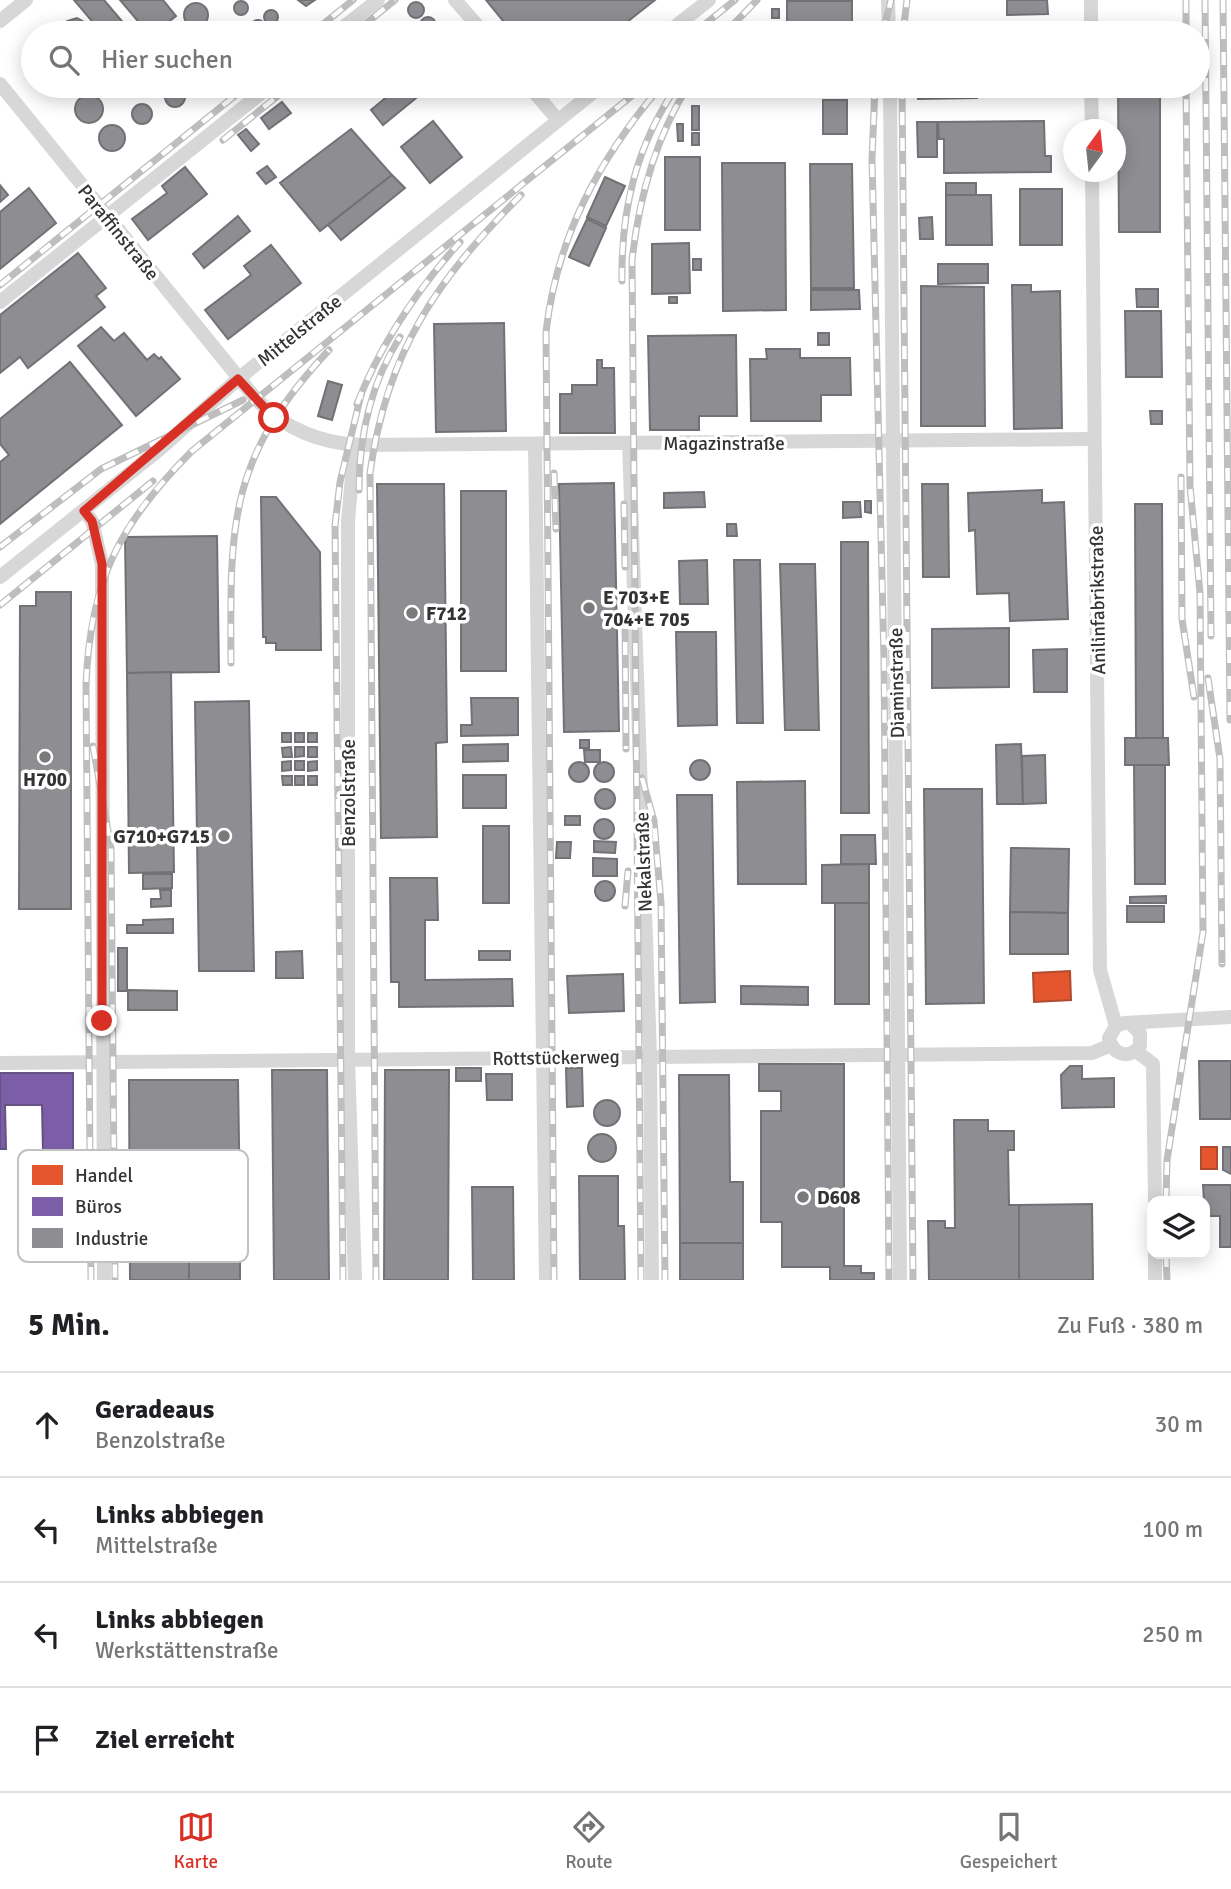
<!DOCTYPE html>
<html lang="de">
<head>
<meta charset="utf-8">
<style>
  :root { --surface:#fff; --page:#f6f6f6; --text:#202124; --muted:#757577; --line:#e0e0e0; --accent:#d93025 }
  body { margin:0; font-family:Signika,sans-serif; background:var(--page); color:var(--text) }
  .controls { position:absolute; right:21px; bottom:21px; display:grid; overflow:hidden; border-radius:14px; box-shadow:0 4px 18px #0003 }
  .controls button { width:63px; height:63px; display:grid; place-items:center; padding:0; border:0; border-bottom:2px solid var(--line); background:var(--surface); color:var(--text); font:35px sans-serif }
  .compass { position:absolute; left:1063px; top:119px; width:63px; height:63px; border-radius:50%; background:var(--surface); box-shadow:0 4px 18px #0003; rotate:15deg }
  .stop { position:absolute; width:21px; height:21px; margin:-16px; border:5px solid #d93025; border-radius:50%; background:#fff }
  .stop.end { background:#d93025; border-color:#fff; box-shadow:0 2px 7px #0008 }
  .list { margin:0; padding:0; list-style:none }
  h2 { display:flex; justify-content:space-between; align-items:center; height:91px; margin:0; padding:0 28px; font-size:30px }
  h2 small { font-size:23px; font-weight:400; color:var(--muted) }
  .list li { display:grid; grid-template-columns:46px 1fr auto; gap:21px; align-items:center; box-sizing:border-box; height:105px; padding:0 28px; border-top:2px solid var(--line) }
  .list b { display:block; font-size:26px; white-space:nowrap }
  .list p { margin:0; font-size:23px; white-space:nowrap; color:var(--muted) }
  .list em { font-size:23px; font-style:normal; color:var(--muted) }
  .icon { flex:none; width:38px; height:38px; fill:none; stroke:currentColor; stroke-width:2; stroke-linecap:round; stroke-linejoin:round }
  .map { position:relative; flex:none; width:1231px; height:1280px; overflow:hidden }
  .search { position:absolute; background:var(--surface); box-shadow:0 4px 18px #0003; left:21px; right:21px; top:21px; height:77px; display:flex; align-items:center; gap:18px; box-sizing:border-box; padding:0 24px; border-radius:38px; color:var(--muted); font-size:26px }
  .sheet { height:511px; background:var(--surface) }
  nav { display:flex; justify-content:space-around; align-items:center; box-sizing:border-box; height:98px; border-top:2px solid var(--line); background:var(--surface); font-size:19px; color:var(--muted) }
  nav a { display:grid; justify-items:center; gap:4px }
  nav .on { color:var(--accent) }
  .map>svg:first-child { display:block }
</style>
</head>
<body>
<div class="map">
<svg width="1231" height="1280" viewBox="0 0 1231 1280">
  <rect width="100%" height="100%" fill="#fff"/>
  <g fill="#e4572e" stroke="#af4c30" stroke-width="2">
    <path d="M1070 971 1071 1000 1034 1002 1033 973Z"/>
    <rect x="1201" y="1147" width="16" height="22"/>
  </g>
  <path fill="#7b5ea7" stroke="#655184" stroke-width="2" d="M0 1073H73V1151L43 1152 42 1105H5L6 1149H0Z"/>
  <g fill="#8d8d92" stroke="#727276" stroke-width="2">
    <path d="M74 0H104L132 33H102Z"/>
    <path d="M120 0H163L176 16 154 33H148Z"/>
    <path d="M315 0 306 6 298 0Z"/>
    <path d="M486 0H655L613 33H513Z"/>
    <path d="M1007 0H1047L1048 14 1007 15Z"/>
    <rect x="787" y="1" width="65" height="32"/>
    <circle cx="241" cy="8" r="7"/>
    <circle cx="416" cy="10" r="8"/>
    <circle cx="196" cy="15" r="12"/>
    <rect x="772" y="9" width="7" height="9"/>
    <circle cx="271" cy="17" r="7"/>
    <circle cx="428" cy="25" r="8"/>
    <path d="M77 18 86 23 91 33H61L67 21Z"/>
    <circle cx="258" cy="27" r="7"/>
    <circle cx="218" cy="31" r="4.5"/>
    <rect x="754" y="28" width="33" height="5"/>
    <path d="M57 86H76L66 92Z"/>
    <path d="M126 86 122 94 116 96 107 87Z"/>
    <path d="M291 86H306L298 93Z"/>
    <path d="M400 86H406L416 98 383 125 371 110Z"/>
    <path d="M977 86V98L918 99V87Z"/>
    <rect x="1027" y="86" width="33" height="4"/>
    <path d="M1118 86H1160V232H1119Z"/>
    <circle cx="175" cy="97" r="10"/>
    <circle cx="89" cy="109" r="14"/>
    <rect x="823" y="100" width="24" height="34"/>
    <path d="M282 102 291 113 269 129 261 118Z"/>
    <circle cx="142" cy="114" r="10"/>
    <rect x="692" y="106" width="7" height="24"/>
    <path d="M433 121 462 157 430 183 401 147Z"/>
    <path d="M1044 121 1045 156H1051V172L944 173V139H939L938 122Z"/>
    <path d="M917 122H937V157H918Z"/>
    <path d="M677 124H683V141H678Z"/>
    <circle cx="112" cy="138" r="13"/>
    <path d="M246 129 259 144 251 151 238 135Z"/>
    <path d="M351 129 392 175 320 231 280 183Z"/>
    <rect x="692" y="133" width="7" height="12"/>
    <rect x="665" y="157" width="35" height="73"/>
    <path d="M722 163H785L786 310 723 311Z"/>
    <path d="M810 164H852L854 288H811Z"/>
    <path d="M267 166 276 177 266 184 257 173Z"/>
    <path d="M185 167 207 194 148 240 132 219 167 193 162 186Z"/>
    <path d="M392 175 405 188 341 240 328 225Z"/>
    <path d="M605 177 625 186 606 226 587 217Z"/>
    <rect x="946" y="183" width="30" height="12"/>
    <path d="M0 185 8 195 0 202Z"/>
    <path d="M29 188 56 223 0 269V212Z"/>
    <rect x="1020" y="189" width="42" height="56"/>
    <path d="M946 195H991L992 245H946Z"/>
    <path d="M238 216 250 231 204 268 193 254Z"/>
    <path d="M932 217 933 239H920L919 218Z"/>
    <path d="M587 219 606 228 589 266 569 257Z"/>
    <path d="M689 243 690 293 652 294V244Z"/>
    <path d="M271 245 301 283 228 339 205 310 251 275 244 266Z"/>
    <path d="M78 253 106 288 96 296 105 307 28 368 20 357 0 373V315Z"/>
    <rect x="693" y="259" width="8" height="11"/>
    <path d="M938 264H988V283L938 284Z"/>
    <path d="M1012 285H1031V292L1060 291 1062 428 1014 429Z"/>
    <path d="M921 286 984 287 985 426H921Z"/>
    <path d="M1136 289H1158V307H1137Z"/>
    <path d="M811 290H859L860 309 811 310Z"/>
    <rect x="669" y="297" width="8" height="6"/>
    <path d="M1125 311H1161L1162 377H1126Z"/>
    <path d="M504 323 506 431 436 432 434 324Z"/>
    <path d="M101 327 114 341 124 333 147 360 154 354 159 359 161 357 180 379 136 416 78 346Z"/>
    <rect x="818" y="333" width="11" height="12"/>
    <path d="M736 335 737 416H699V430H650L648 336Z"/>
    <path d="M766 349H800V358H850L851 395H821V421H751L750 359H767Z"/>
    <path d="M597 360H602V368H614L615 433H560V394H572V385H597Z"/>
    <path d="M70 362 122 425 0 524V462L9 455 0 444V419Z"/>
    <path d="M328 381 342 385 332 420 318 416Z"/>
    <path d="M1150 411H1162V424H1151Z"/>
    <path d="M614 483 619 731 564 732 559 484Z"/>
    <path d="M377 484H444L447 742 436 743 437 837 381 838Z"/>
    <path d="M922 484H948L949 577H923Z"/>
    <path d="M1042 490V503L1064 502 1068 619 1010 621 1009 593 977 594 975 530 969 531 968 493Z"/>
    <rect x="461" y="491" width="45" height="180"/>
    <path d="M704 492 705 507 664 508V493Z"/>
    <path d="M261 497H276L320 552 321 650H276V643H266V637H263Z"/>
    <path d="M865 501H871V513L865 512Z"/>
    <path d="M843 502H860L861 517 843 518Z"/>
    <path d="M1135 504H1162L1163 738H1136Z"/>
    <path d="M727 524H736L737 536H727Z"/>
    <path d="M217 536 219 672 127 673 125 537Z"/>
    <path d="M841 542H868L869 813H841Z"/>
    <path d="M707 560 708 604H680L679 561Z"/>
    <path d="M734 560H760L763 723H737Z"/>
    <path d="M780 564H815L819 730H785Z"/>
    <path d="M36 592H71V909H19L20 606H36Z"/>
    <path d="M1009 628V687L932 688V629Z"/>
    <path d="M676 632H716L717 725 678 726Z"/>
    <path d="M1067 649V692H1034L1033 650Z"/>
    <path d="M171 672 174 872 129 873 127 673Z"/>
    <path d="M471 698H518V735L461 736V725H472Z"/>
    <path d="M249 701 254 971H199L195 702Z"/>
    <rect x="282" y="733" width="9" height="9"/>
    <rect x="295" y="733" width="9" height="9"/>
    <rect x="308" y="733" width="9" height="9"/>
    <path d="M1125 738H1168L1169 765H1125Z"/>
    <rect x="580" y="740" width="9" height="8"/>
    <path d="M508 744V761L463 762V745Z"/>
    <path d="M1021 744 1023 804H997L996 745Z"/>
    <path d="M291 747 292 757H283L282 748Z"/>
    <path d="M295 747H304V756L295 757Z"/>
    <rect x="308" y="747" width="9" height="10"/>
    <path d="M584 750H600V762H585Z"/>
    <path d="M1045 755 1046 803 1023 804 1022 756Z"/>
    <circle cx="700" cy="770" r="10"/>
    <path d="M291 761V770L282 771V762Z"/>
    <rect x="295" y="761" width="9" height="9"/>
    <path d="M317 761V770L308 771V762Z"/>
    <circle cx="579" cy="772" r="10"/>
    <circle cx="604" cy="772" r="10"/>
    <path d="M1134 765H1165V884H1135Z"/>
    <rect x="463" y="775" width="43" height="33"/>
    <path d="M282 776H292V785H283Z"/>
    <rect x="295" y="776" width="9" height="9"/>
    <rect x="308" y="776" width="9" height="9"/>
    <path d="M805 781 806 884H738L737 782Z"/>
    <path d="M924 789H982L984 1003 926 1004Z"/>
    <circle cx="605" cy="799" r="10"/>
    <path d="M677 795H712L715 1002 680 1003Z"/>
    <rect x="565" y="816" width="15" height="9"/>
    <circle cx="604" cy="829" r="10"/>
    <rect x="483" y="826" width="26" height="77"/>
    <path d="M841 835H875L876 864H841Z"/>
    <path d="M594 841 616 842 615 853 594 852Z"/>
    <path d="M557 842H571L570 858H556Z"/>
    <path d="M1011 848 1069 849 1068 913 1010 912Z"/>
    <path d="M593 858 617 859V876H593Z"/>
    <path d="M869 864V903H822V865Z"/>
    <path d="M143 874H172V888L143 889Z"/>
    <path d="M390 878H437L438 920H425V980L512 979 513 1006 399 1007V982H391Z"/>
    <circle cx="605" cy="891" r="10"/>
    <path d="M160 890H171V906L151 907V899H161Z"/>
    <path d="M1166 896V903H1130V897Z"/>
    <rect x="835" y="903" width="34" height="101"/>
    <rect x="1127" y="906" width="37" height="16"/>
    <path d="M1010 912 1068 913V954H1010Z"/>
    <path d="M173 919V933H127V925H143V920Z"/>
    <rect x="118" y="948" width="9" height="43"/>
    <path d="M302 951 303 978H276V952Z"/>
    <rect x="479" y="951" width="31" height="9"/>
    <path d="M623 974 624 1011 569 1013 567 976Z"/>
    <path d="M741 986 808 987V1005L741 1004Z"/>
    <path d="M128 990 177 991V1010H128Z"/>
    <path d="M1199 1061H1231V1119H1200Z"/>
    <path d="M759 1064H844V1266H861V1273H874V1280H830V1267H782V1222H761V1111H781V1091H759Z"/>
    <path d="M1070 1066H1082V1079L1114 1078V1107L1062 1108 1061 1075Z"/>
    <rect x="456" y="1068" width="25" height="13"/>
    <path d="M566 1068H582L583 1106 567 1107Z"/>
    <path d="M272 1070H327L329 1280H274Z"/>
    <path d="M385 1070H449L448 1280H384Z"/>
    <path d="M486 1074H512V1100H487Z"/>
    <path d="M679 1075H729L730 1182H743V1243H680Z"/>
    <path d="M129 1080H238L240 1205 189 1206V1280H130Z"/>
    <circle cx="607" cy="1113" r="13"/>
    <path d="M954 1120H988V1131H1014V1150H1008L1009 1205H1019V1280H929L928 1221H945V1228H955Z"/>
    <circle cx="602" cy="1148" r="14"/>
    <path d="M1223 1147H1231V1174L1223 1170Z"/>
    <path d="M579 1176H618V1226H624L625 1280H580Z"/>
    <path d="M1203 1185H1231V1247H1220V1216H1205Z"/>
    <path d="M472 1187H513L514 1280H473Z"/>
    <path d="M1092 1204 1093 1280H1019V1205Z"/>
    <path d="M240 1205V1280H189V1206Z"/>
    <rect x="680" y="1243" width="63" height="37"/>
  </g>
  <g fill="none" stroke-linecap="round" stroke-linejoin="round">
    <g stroke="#d7d7d7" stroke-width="14">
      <path d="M455 0 484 33"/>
      <path d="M888 0 889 33"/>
      <path d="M1091 0V33"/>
      <path d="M0 21 26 0"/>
      <path d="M336 33 378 0"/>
      <path d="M667 33 709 0"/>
      <path d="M0 84 256 399C283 428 321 444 362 445L1093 439"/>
      <path d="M529 86 558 120"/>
      <path d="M890 86 900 1280"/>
      <path d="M1091 86 1092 130"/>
      <path d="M1092 172 1100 970 1116 1026"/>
      <path d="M0 302 270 86"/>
      <path d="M629 443 650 1056 652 1280"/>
      <path d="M535 444 546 1280"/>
      <path d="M355 445 348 521V1058L355 1280"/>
      <path d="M84 511 92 521 102 564 104 1280"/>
      <path d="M0 577 160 449 238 379 601 86"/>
      <path d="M1131 1024 1140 1033V1046C1129 1060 1113 1055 1109 1038L1116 1026 1124 1023 1231 1017"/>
      <path d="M1136 1051 1153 1064 1155 1201"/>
      <path d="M0 1063 1092 1053 1111 1045"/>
      <path d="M1155 1254V1280"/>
    </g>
    <defs>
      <g id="rail">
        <path d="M1186 0V33"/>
        <path d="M1205 0 1211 636"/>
        <path d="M1223 0 1230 720"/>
        <path d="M312 33 353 0"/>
        <path d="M354 33 395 0"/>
        <path d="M694 33 735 0"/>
        <path d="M725 33 757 0"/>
        <path d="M883 33 891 0"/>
        <path d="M903 33 907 0"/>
        <path d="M875 86 872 159 884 660 889 1280"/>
        <path d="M902 86 913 1280"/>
        <path d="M223 140 290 86"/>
        <path d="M622 281C621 209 636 146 677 86"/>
        <path d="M0 285 247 86"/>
        <path d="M357 404C381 343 417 290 460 242"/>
        <path d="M554 473 556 529"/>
        <path d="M1181 477 1182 619 1194 697"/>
        <path d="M359 490C359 436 371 383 400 337"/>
        <path d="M624 504 625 567"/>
        <path d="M0 547 101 469 243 400"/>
        <path d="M0 605 153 481"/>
        <path d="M625 616 626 749"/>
        <path d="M231 663C230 523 228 458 329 350"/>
        <path d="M1208 678 1220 759 1222 964"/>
        <path d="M93 746 111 848 115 1280"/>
        <path d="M642 778 654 821 661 903 665 1280"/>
        <path d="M625 906 628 871"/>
        <path d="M1166 1201 1167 1160 1203 932 1200 593 1190 486 1186 86"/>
        <path d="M1166 1254 1167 1280"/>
        <path d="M91 1280 86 685C90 581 119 524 192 451L644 86"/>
        <path d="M343 1280 335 526 340 482 361 395"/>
        <path d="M376 1280 370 473C387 351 436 281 521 195"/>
        <path d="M554 1280 546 332C557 236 599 159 661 86"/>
        <path d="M641 1280 632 260C639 198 655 139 688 86"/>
      </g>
    </defs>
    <use href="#rail" stroke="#bebebe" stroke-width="7"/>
    <use href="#rail" stroke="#fff" stroke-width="4.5" stroke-dasharray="13" stroke-linecap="butt"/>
  </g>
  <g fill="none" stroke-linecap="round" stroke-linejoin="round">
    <path stroke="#d93025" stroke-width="9" d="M102 1021V564L92 521 84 511 238 379 274 418"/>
  </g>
  <g fill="#7a7a7a" stroke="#fff" stroke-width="2.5">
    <circle cx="589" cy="608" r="7"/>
    <circle cx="412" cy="613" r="7"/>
    <circle cx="45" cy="757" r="7"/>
    <circle cx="224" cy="836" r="7"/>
    <circle cx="803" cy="1197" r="7"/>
  </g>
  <g text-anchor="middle" stroke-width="7" stroke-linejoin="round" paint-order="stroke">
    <g font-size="19" fill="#333" stroke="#fff">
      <text transform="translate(119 232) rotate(51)" y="7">Paraffinstraße</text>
      <text transform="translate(299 330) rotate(-39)" y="7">Mittelstraße</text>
      <text x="724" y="450">Magazinstraße</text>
      <text transform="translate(1097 600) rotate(-91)" y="7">Anilinfabrikstraße</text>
      <text transform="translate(896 683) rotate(-91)" y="7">Diaminstraße</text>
      <text transform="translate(348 793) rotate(-90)" y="7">Benzolstraße</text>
      <text transform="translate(643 862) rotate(-92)" y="7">Nekalstraße</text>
      <text transform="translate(556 1057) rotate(-1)" y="7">Rottstückerweg</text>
    </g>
    <g font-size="19" font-weight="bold" fill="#333" stroke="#fff" text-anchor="start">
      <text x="603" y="604">E 703+E<tspan x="603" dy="22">704+E 705</tspan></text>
      <text x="426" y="620">F712</text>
      <text x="45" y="786" text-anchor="middle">H700</text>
      <text x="210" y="843" text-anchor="end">G710+G715</text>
      <text x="817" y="1204">D608</text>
    </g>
  </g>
  <rect x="18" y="1150" width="230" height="112" rx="10" fill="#fff" stroke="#c2c2c2" stroke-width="2"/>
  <rect x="32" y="1165" width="31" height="20" fill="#e4572e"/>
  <rect x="32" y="1197" width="31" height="19" fill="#7b5ea7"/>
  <rect x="32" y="1228" width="31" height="20" fill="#8d8d92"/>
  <g font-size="19" fill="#333">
    <text x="75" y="1182">Handel</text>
    <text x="75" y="1213">Büros</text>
    <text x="75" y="1245">Industrie</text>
  </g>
</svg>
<div class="controls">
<button><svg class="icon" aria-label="layers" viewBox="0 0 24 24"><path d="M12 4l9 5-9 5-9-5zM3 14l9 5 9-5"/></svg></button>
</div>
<svg class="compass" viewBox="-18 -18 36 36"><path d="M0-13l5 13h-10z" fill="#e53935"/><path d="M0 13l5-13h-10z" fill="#757577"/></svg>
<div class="stop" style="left:274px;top:418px"></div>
<div class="stop end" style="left:102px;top:1021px"></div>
<div class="search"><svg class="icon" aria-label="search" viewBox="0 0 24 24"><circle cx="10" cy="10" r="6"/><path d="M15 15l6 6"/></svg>Hier suchen</div>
</div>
<section class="sheet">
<h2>5 Min.<small>Zu Fuß · 380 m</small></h2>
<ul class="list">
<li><svg class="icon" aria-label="ahead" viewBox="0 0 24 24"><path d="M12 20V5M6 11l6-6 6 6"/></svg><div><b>Geradeaus</b><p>Benzolstraße</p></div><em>30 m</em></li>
<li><svg class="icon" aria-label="left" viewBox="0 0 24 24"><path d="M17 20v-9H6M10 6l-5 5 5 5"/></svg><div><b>Links abbiegen</b><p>Mittelstraße</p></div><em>100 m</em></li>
<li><svg class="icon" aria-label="left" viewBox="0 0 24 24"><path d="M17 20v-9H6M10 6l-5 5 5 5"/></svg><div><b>Links abbiegen</b><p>Werkstättenstraße</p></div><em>250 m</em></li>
<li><svg class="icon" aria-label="arrive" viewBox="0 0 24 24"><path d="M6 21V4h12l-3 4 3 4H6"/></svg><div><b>Ziel erreicht</b></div></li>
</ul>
</section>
<nav>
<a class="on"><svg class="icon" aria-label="map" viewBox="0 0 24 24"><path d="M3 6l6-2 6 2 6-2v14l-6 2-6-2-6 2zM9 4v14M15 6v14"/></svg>Karte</a>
<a><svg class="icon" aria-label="directions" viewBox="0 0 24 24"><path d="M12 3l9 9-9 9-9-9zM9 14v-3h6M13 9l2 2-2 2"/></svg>Route</a>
<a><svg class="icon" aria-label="saved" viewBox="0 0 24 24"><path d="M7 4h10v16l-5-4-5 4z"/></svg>Gespeichert</a>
</nav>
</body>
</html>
